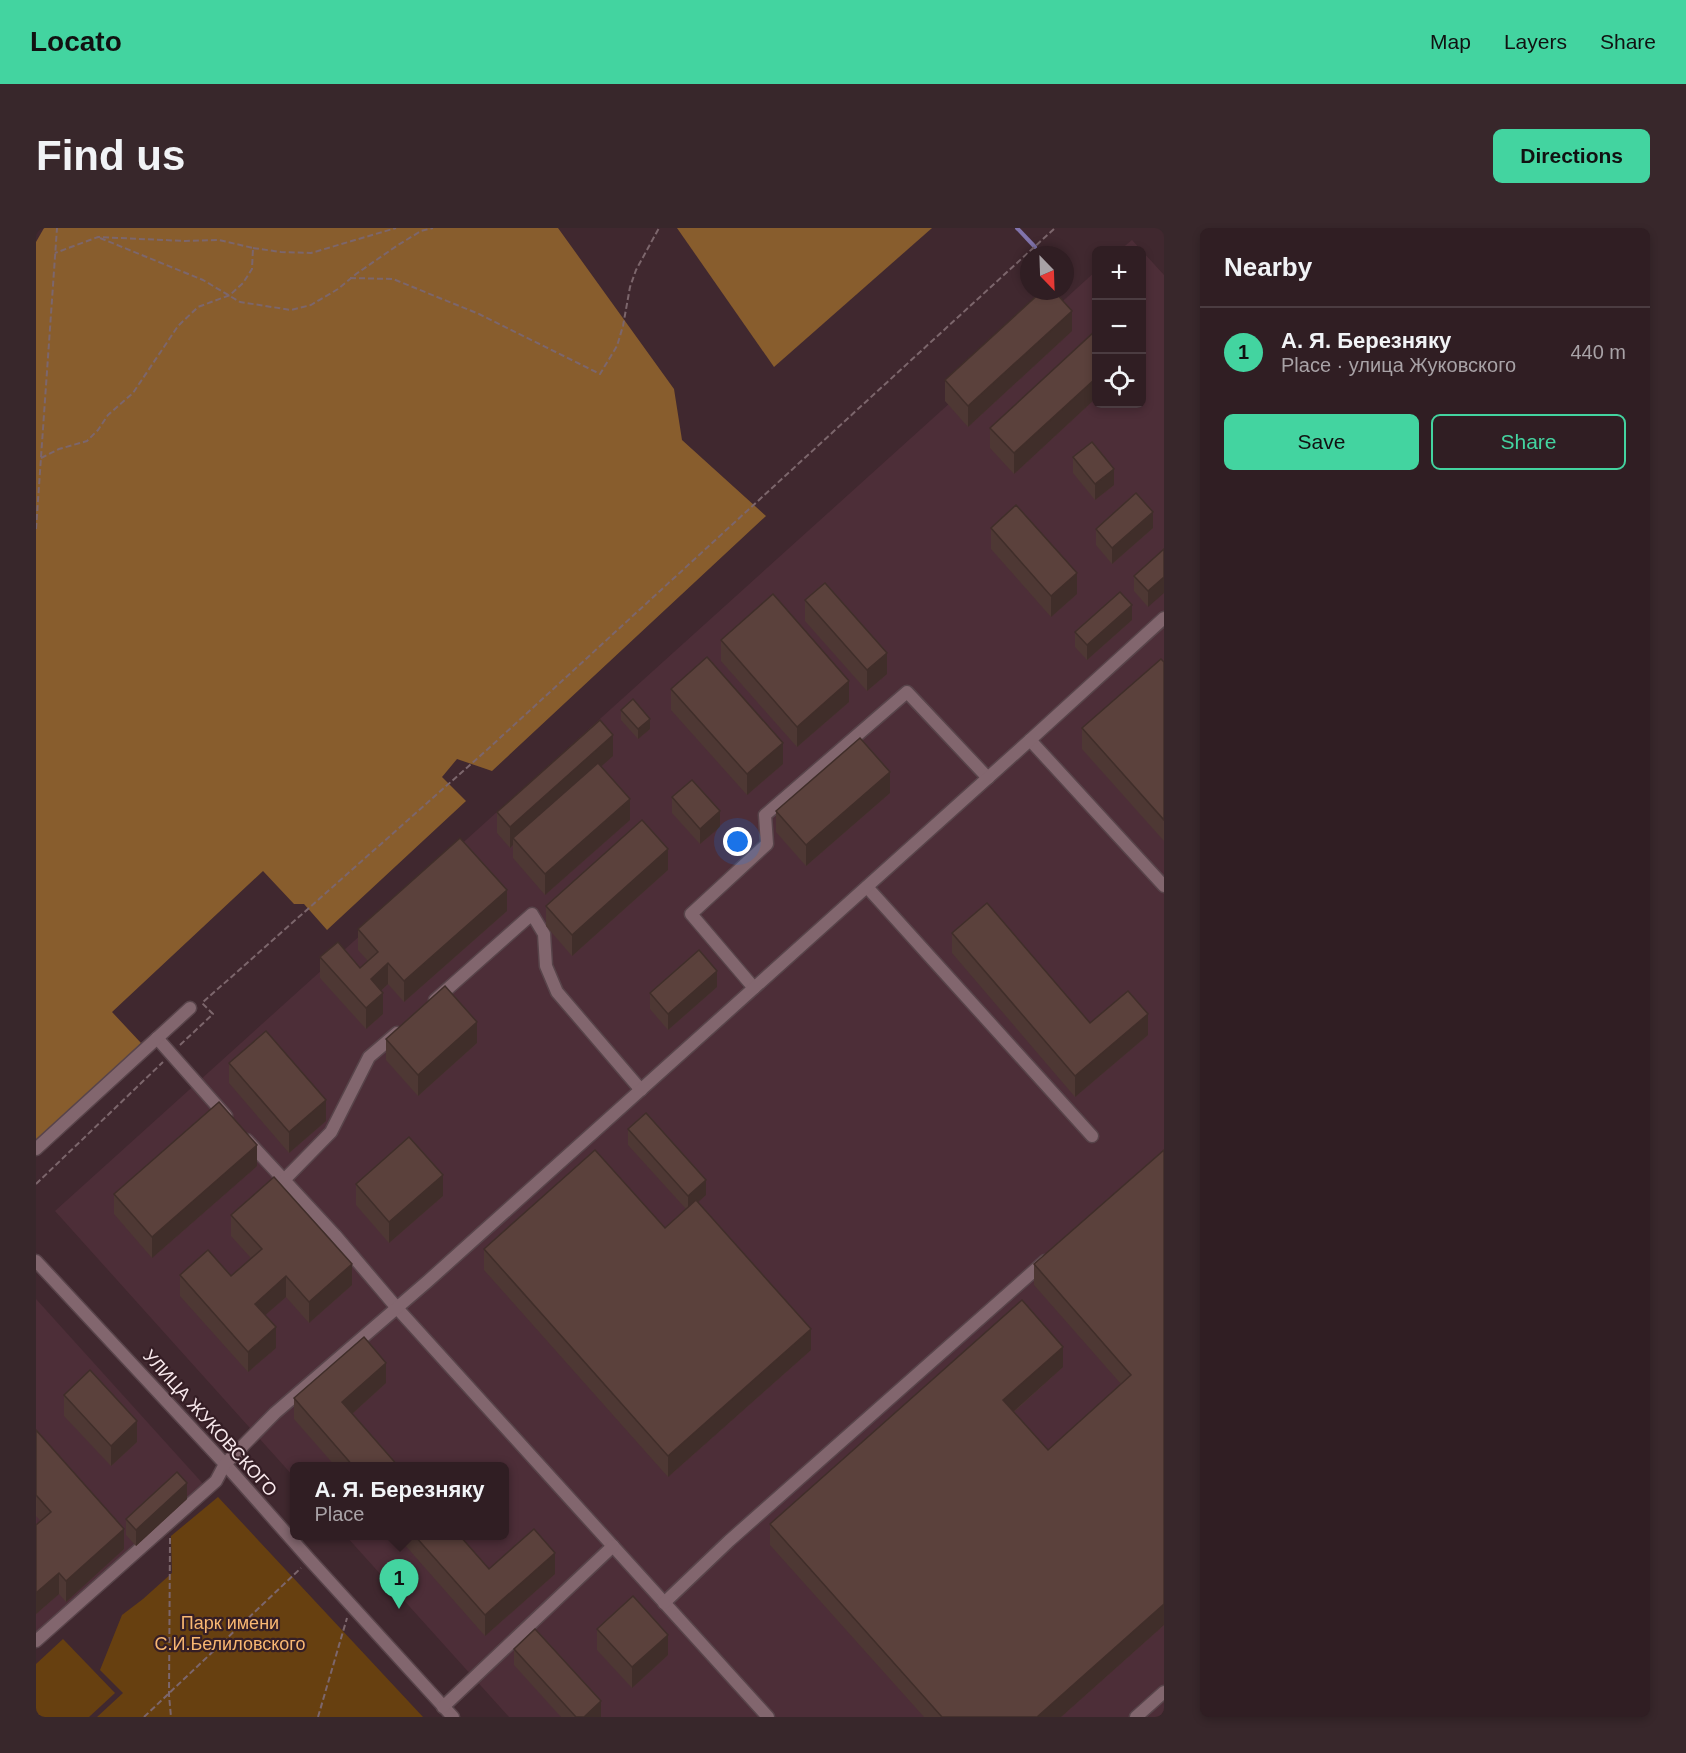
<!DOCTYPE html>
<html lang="en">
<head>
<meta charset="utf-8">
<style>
  :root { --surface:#301e23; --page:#38272b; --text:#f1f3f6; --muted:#a8a2a6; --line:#4b3c41; --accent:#43d4a0 }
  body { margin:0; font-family:Arial,sans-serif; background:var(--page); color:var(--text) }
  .controls { position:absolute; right:18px; top:18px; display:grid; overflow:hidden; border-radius:9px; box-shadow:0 3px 9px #0003 }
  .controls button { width:54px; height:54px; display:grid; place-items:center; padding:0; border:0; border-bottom:2px solid var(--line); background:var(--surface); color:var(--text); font:30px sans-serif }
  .compass { position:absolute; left:984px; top:18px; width:54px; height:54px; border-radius:50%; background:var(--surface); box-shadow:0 3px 9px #0003; rotate:157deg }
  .you { position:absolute; left:702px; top:614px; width:21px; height:21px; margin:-15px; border:4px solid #fff; border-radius:50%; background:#1a73e8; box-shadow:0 0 0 9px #1a73e833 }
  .badge { display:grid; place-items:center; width:39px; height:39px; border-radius:50%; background:var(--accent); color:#111; font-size:20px; font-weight:700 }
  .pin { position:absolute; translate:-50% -50px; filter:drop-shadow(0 2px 3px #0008) }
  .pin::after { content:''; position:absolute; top:32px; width:21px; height:18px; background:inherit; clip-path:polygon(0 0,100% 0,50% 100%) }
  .popup { position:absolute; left:254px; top:1234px; width:219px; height:78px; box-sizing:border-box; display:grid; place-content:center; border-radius:9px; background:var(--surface); filter:drop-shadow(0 2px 4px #0005); font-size:20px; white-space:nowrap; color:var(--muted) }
  .popup b { font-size:22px; color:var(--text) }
  .popup::after { content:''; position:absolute; left:50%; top:100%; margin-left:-12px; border:12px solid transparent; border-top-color:var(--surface) }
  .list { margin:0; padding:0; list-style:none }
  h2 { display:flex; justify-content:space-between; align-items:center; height:78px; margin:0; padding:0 24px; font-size:26px }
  h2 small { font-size:20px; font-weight:400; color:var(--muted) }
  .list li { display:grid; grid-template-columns:39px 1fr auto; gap:18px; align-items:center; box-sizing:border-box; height:90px; padding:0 24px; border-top:2px solid var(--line) }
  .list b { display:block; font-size:22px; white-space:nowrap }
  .list p { margin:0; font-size:20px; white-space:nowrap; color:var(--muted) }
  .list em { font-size:20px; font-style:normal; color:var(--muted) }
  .actions { display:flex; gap:12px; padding:18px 24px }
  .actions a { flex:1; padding:14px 0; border:2px solid var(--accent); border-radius:9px; text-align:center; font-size:21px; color:var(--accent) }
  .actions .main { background:var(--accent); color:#111 }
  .icon { flex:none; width:33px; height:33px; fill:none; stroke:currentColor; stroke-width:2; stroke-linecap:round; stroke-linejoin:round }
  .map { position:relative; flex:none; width:1128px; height:1489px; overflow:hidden; border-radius:9px }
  header { display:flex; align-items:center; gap:36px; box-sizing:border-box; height:84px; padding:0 30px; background:var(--accent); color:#111 }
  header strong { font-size:28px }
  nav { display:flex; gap:33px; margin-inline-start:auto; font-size:21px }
  .intro { display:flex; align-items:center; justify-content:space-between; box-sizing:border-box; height:144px; padding:0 36px }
  h1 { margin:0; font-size:42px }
  .button { padding:15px 27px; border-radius:9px; background:var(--accent); color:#111; font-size:21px; font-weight:700 }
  main { display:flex; gap:36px; padding:0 36px }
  aside { flex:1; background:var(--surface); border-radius:9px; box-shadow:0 3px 9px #0003 }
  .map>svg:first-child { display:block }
</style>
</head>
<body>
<header>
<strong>Locato</strong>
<nav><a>Map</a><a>Layers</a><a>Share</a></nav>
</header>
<div class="intro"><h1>Find us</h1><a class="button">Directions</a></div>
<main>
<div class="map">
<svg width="1128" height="1489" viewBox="0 0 1128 1489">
  <rect width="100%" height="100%" fill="#40282f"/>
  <g fill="#4d2e38">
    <path d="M1096 12 1128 47V1489H473L310 1308H468V1238H258V1249L19 983 1060 43V176H1106V22H1084Z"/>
    <path d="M0 1071 169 1258 0 1410Z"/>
  </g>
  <g fill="#674010">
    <path d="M182 1269 387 1489H61L87 1465 64 1442 86 1387 107 1371 136 1345 135 1308Z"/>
    <path d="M27 1411 79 1465 53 1489H0V1436Z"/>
  </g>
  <g fill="#885d2d">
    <path d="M8 0H522L638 161 646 212 730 288 456 543 421 531 406 549 430 573 291 702 268 676H258L227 643 76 784 105 815 0 915V14Z"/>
    <path d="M641 0H896L738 139Z"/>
  </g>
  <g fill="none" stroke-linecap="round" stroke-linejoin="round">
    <path stroke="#8174ac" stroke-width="4" d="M981 0 999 19"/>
    <defs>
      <g id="minor">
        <path d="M994 512 1128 658"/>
        <path d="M831 659 1056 908"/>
        <path d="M718 760 655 686 731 616 729 587 871 464 952 550"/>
        <path d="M399 772 496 686 508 706 510 738 521 764 605 862"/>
        <path d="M121 810 190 888"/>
        <path d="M211 912 299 1007 361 1080 732 1489"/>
        <path d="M0 921 154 780"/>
        <path d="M248 952 295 904 333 829 361 805"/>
        <path d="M0 1033 189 1236 273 1331 417 1489"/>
        <path d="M628 1375 693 1313 1009 1033"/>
        <path d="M0 1413 180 1253 189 1236 239 1185 392 1053 994 512 1128 390"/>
        <path d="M407 1479 577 1318"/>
        <path d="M1100 1489 1128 1464"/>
      </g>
    </defs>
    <use href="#minor" stroke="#58444a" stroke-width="15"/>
    <g stroke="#7c666c" stroke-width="2" stroke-dasharray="6 3" stroke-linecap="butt">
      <path d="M64 10 167 52 204 74 255 82 275 77 302 61 320 46 362 17 385 3 397 0"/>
      <path d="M217 20 245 24 275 25 360 0"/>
      <path d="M314 50 357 51 443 86 564 146 581 118 587 98 594 59 600 42 623 0"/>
      <path d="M5 230 23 221 51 213 62 202 72 187 97 165 142 98 162 79 194 67 207 55 216 41 217 20 183 12 149 13 62 9 19 25"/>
      <path d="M0 301 21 0"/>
      <path d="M144 817 177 786 166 775 453 520 1019 0"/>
      <path d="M0 956 127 834"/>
      <path d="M134 1310 133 1467 135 1489"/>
      <path d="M108 1489 265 1340"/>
      <path d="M282 1489 311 1390"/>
    </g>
    <use href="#minor" stroke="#82666e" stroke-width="12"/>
  </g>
  <g fill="#4e3834">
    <path d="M1036 103 932 199 909 173V152Z"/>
    <path d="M1060 107V170L978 246 954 220V200Z"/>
    <path d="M1037 229 1078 257 1059 272 1037 245Z"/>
    <path d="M955 300 1041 366 1015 389 955 321Z"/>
    <path d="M1117 300 1076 336 1060 317V301Z"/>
    <path d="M1128 321 1112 379 1098 363V348Z"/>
    <path d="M769 372 851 446 831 463 769 393Z"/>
    <path d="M1096 392 1051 432 1039 419V404Z"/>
    <path d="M685 412 813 474 761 519 685 433Z"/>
    <path d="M1128 434V613L1046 521V500Z"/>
    <path d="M635 461 747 536 711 567 635 482Z"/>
    <path d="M585 482 614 501 602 511 585 492Z"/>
    <path d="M577 528 565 538 594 592 509 667 477 630V617L474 620 461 605V584Z"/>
    <path d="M854 565 770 638 740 604V583Z"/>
    <path d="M636 569 684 599 664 616 636 585Z"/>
    <path d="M632 642 536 728 510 698V678Z"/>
    <path d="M471 683 368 774 352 756 345 763 347 786 330 801 284 750V729L324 740 332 733 322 722V701Z"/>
    <path d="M916 705 1054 795 1112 807 1039 869 916 725Z"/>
    <path d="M681 759 632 802 614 781V765Z"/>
    <path d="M350 811 441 815 382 868 350 832Z"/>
    <path d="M193 835 290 893 253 925 193 855Z"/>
    <path d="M592 901 670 967 662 974 775 1122 632 1249 448 1042V1021L629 1000 650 981 592 917Z"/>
    <path d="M1128 922V1397L1025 1489H888L734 1317V1296L1027 1139 978 1184 1012 1222 1085 1156 998 1057V1036Z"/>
    <path d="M221 938 116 1030 78 986V966Z"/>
    <path d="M320 956 407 968 353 1015 320 977Z"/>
    <path d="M195 987 316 1057 273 1095 250 1069 229 1087 240 1120 212 1144 144 1068V1047L195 1048 215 1030 195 1008Z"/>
    <path d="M350 1155 316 1186 363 1239H300L258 1191V1170Z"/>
    <path d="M28 1167 101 1214 75 1238 28 1188Z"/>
    <path d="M0 1202 88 1321 30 1374 23 1366 0 1386V1297L5 1293 0 1288Z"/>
    <path d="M151 1271 100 1318 90 1307V1291Z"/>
    <path d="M361 1308H424L453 1341 519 1346 449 1408Z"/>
    <path d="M561 1401 632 1427 596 1460 561 1422Z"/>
    <path d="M478 1421 565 1473V1489H525L478 1437Z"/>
  </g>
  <g fill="#402e2a">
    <path d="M1036 83V103L932 199V178Z"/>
    <path d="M1060 150V170L978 246V225Z"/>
    <path d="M1078 241V257L1059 272V256Z"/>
    <path d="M1117 284V300L1076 336V320Z"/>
    <path d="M1041 345V366L1015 389V368Z"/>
    <path d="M1128 349V365L1112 379V363Z"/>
    <path d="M1096 377V392L1051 432V417Z"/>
    <path d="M851 425V446L831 463V442Z"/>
    <path d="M813 453V474L761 519V499Z"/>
    <path d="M614 491V501L602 511V501Z"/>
    <path d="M577 507V528L481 613 477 610V617L474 620V599Z"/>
    <path d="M747 515V536L711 567V546Z"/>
    <path d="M854 544V565L770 638V617Z"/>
    <path d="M594 571V592L509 667V646Z"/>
    <path d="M684 583V599L664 616V601Z"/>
    <path d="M632 621V642L536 728V707Z"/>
    <path d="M471 662V683L368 774V753Z"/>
    <path d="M352 735V756L335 772V751Z"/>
    <path d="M681 743V759L632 802V786Z"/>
    <path d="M347 765V786L330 801V780Z"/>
    <path d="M1112 786V807L1039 869V848Z"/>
    <path d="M441 794V815L382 868V847Z"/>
    <path d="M290 872V893L253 925V904Z"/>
    <path d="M221 917V938L116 1030V1009Z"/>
    <path d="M407 947V968L353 1015V994Z"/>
    <path d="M670 952V967L652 983V968Z"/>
    <path d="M316 1036V1057L273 1095V1074Z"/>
    <path d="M250 1048V1069L219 1096V1076Z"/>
    <path d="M240 1099V1120L212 1144V1124Z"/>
    <path d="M775 1101V1122L632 1249V1228Z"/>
    <path d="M1027 1119V1139L967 1193V1172Z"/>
    <path d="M350 1135V1155L306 1195V1174Z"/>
    <path d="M101 1193V1214L75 1238V1218Z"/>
    <path d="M151 1255V1271L100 1318V1302Z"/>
    <path d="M88 1301V1321L30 1374V1353Z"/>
    <path d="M519 1325V1346L449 1408V1387Z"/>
    <path d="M23 1345V1366L0 1386V1365Z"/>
    <path d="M1128 1376V1397L1025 1489H1001Z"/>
    <path d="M632 1407V1427L596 1460V1439Z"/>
    <path d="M565 1473V1489H548Z"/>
  </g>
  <g fill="#5b413c" stroke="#402e2a" stroke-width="1.5">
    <path d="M1006 63H1018L1036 83 932 178 909 152Z"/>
    <path d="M1058 104 1060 107V150L978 225 954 200Z"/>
    <path d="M1056 214 1078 241 1059 256 1037 229Z"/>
    <path d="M1100 265 1117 284 1076 320 1060 301Z"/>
    <path d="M980 277 1041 345 1015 368 955 300Z"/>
    <path d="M1128 321V349L1112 363 1098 348Z"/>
    <path d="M789 355 851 425 831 442 769 372Z"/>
    <path d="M1084 364 1096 377 1051 417 1039 404Z"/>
    <path d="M737 366 813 453 761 499 685 412Z"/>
    <path d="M671 429 747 515 711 546 635 461Z"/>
    <path d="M1125 431 1128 434V592L1046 500Z"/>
    <path d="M597 471 614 491 602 501 585 482Z"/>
    <path d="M564 492 577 507 474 599 461 584Z"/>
    <path d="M824 510 854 544 770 617 740 583Z"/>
    <path d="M562 535 594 571 509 646 477 610Z"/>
    <path d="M656 552 684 583 664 601 636 569Z"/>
    <path d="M606 592 632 621 536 707 510 678Z"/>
    <path d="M424 610 471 662 368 753 352 735 335 751 347 765 330 780 284 729 302 714 324 740 342 724 322 701Z"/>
    <path d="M951 675 1054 795 1092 763 1112 786 1039 848 916 705Z"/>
    <path d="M663 722 681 743 632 786 614 765Z"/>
    <path d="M409 758 441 794 382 847 350 811Z"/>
    <path d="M230 803 290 872 253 904 193 835Z"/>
    <path d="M183 874 221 917 116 1009 78 966Z"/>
    <path d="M610 885 670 952 652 968 592 901Z"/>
    <path d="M373 909 407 947 353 994 320 956Z"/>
    <path d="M559 922 629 1000 660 972 775 1101 632 1228 448 1021Z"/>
    <path d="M1128 922V1376L1001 1489H906L734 1296 986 1072 1027 1119 967 1172 1012 1222 1095 1147 998 1036Z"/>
    <path d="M238 949 316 1036 273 1074 250 1048 219 1076 240 1099 212 1124 144 1047 172 1022 195 1048 226 1021 195 987Z"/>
    <path d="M328 1109 350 1135 306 1174 363 1239H318L258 1170Z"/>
    <path d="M54 1142 101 1193 75 1218 28 1167Z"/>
    <path d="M0 1202 88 1301 30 1353 23 1345 0 1365V1297L15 1284 0 1267Z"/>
    <path d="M141 1244 151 1255 100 1302 90 1291Z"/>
    <path d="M498 1301 519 1325 449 1387 379 1308H424L453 1341Z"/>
    <path d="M597 1368 632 1407 596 1439 561 1401Z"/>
    <path d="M499 1401 565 1473 548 1489H540L478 1421Z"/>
  </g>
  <g text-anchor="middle" stroke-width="4.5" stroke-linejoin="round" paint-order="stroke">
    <g font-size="18" fill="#f8e8ec" stroke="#351e25">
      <text transform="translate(174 1195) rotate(48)" y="6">УЛИЦА ЖУКОВСКОГО</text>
    </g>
    <g font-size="18" fill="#f9b772" stroke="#351e25">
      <text x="194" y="1401">Парк имени<tspan x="194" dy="21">С.И.Белиловского</tspan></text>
    </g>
  </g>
</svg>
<div class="controls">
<button>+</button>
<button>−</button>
<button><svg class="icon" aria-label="locate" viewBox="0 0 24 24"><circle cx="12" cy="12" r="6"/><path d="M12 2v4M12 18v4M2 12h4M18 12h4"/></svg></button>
</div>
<svg class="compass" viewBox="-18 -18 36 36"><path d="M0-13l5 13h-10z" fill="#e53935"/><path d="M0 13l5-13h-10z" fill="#a8a2a6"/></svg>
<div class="you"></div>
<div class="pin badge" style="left:363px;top:1381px">1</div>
<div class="popup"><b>А. Я. Березняку</b>Place</div>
</div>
<aside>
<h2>Nearby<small></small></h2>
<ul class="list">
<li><span class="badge">1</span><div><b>А. Я. Березняку</b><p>Place · улица Жуковского</p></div><em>440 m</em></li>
</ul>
<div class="actions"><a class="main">Save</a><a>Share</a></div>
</aside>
</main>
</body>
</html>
